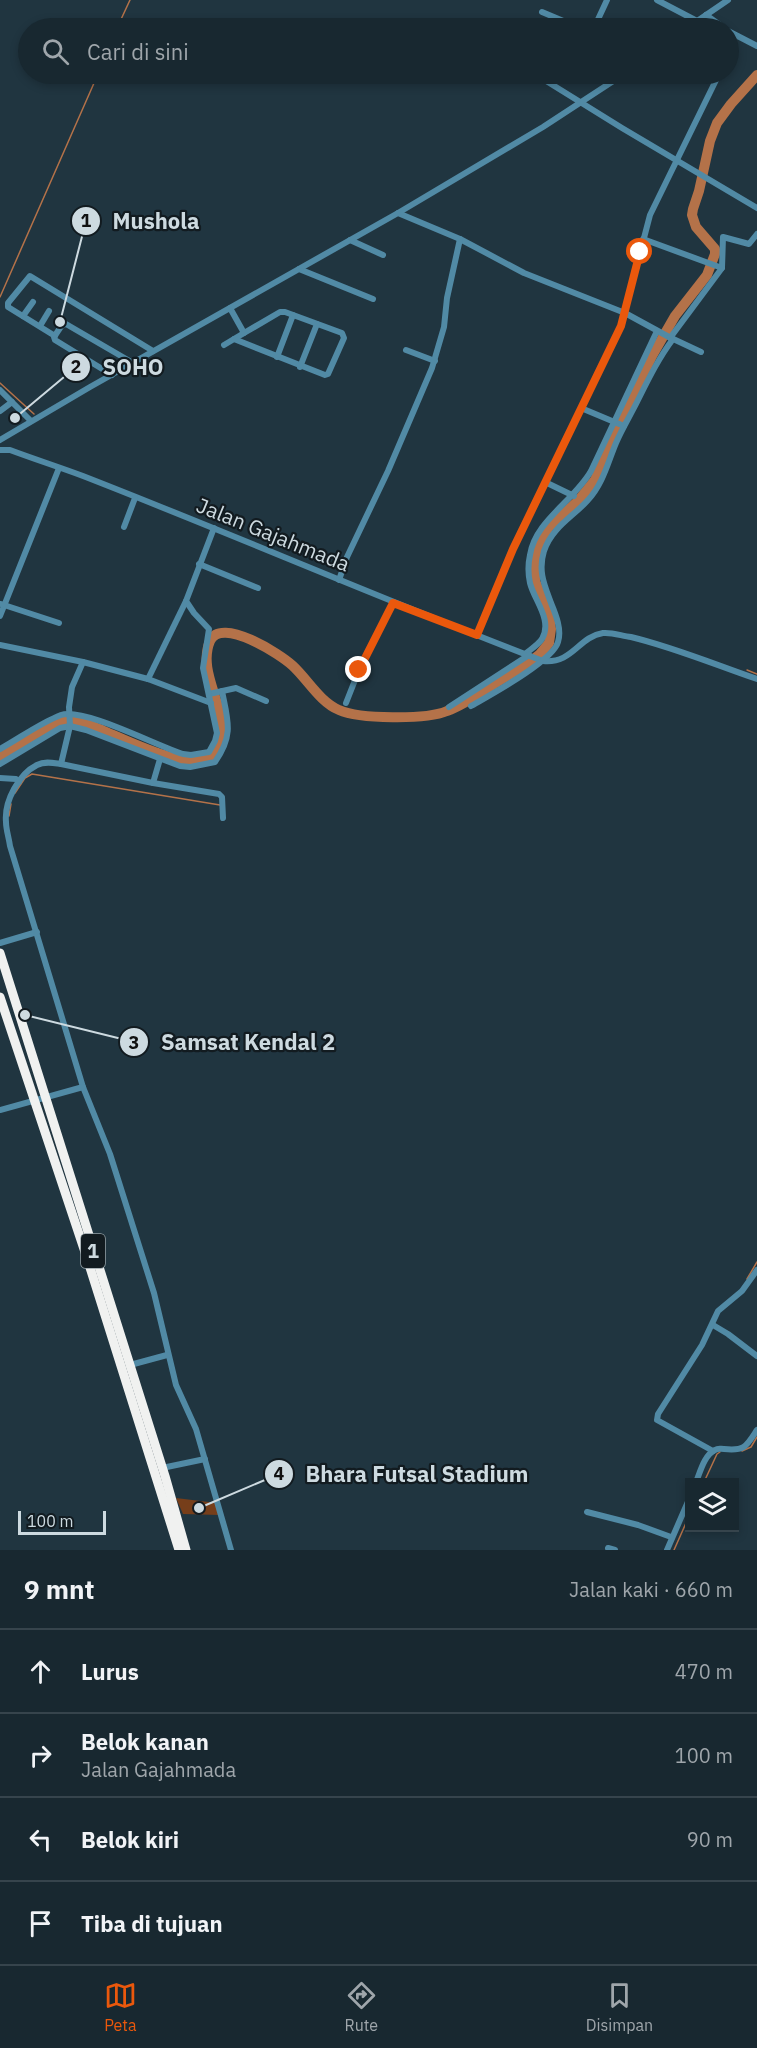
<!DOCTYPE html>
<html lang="id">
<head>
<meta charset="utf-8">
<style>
  :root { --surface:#182830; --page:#25343c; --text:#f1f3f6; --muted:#9fa6ab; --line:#36444c; --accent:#ea580c }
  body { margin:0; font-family:"IBM Plex Sans",sans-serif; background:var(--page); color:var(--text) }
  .controls { position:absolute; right:18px; bottom:18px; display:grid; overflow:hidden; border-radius:0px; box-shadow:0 3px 9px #0003 }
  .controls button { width:54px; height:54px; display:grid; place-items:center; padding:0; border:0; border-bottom:2px solid var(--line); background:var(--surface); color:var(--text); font:30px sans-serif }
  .scale { position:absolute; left:18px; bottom:15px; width:88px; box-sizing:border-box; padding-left:6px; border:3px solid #cddae0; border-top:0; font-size:16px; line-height:21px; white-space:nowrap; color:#cddae0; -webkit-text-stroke:4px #121b20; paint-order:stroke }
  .stop { position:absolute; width:18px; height:18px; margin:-14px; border:4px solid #ea580c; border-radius:50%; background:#fff }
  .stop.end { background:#ea580c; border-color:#fff; box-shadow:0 2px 6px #0008 }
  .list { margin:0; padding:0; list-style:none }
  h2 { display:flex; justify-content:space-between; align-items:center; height:78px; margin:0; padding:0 24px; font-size:26px }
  h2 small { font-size:20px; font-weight:400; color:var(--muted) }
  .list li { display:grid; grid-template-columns:39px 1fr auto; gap:18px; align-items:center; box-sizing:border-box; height:84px; padding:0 24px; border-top:2px solid var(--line) }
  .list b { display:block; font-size:22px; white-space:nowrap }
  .list p { margin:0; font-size:20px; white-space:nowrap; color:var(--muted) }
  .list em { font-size:20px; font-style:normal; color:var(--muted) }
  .icon { flex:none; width:33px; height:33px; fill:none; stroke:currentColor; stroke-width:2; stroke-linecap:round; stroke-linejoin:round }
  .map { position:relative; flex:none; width:757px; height:1550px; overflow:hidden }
  .search { position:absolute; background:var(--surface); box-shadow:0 3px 9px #0003; left:18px; right:18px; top:18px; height:66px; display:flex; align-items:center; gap:15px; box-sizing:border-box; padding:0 21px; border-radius:33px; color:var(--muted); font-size:22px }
  .sheet { height:414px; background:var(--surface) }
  nav { display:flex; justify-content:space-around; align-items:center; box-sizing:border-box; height:84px; border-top:2px solid var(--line); background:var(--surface); font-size:16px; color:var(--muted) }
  nav a { display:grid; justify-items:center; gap:3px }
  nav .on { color:var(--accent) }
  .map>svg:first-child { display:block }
</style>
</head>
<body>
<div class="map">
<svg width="757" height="1550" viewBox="0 0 757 1550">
  <rect width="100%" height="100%" fill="#203540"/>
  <path fill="#763e1a" d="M176 1498 217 1503 219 1515 183 1514Z"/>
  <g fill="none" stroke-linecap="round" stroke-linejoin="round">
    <g stroke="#b47249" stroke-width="1.5">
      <path d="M117 28 130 0"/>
      <path d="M0 297 98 74"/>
      <path d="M0 383 34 414"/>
      <path d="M747 670 757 674"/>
      <path d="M15 793 25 778 32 774 220 805"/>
      <path d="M9 816 11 804"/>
      <path d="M747 1279 757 1262"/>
      <path d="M742 1451 751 1447 757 1437"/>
      <path d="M704 1482 717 1454 720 1452"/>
      <path d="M674 1550 690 1514"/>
    </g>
    <path stroke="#b47249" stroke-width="10" d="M0 757C16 747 47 724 65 721 78 719 92 726 104 731 131 742 188 772 214 756 218 744 223 734 221 721 218 695 199 667 210 641 221 616 280 654 293 666 308 680 320 702 339 710 359 719 426 720 447 711 464 705 479 694 494 684 510 674 526 666 540 654L549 643 551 629 549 615 535 581V560L539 544 549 527 578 501 595 480 610 442 652 356 675 316 707 275 715 254V249L696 227 692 215 693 209 699 191 710 141 717 123 731 104 757 75"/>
    <g stroke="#518aa5" stroke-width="6">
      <path d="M657 0 697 21"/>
      <path d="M542 12 580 28"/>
      <path d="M706 15 724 28"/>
      <path d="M594 28 607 0"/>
      <path d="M687 28 728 0"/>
      <path d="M728 31 757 46"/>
      <path d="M728 51 735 35"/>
      <path d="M535 74 622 128 757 208"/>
      <path d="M398 213 460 239 524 273 625 313 669 337 701 352"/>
      <path d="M643 239 722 268"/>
      <path d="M350 240 383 255"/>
      <path d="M299 269 373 299"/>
      <path d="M230 308 244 333 280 312H285L342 333 344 338 328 374 325 375 234 339"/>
      <path d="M23 316 33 302"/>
      <path d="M40 326 49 311"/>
      <path d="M55 336 8 307V303L30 276 153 351"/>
      <path d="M670 338 722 268 723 237 749 244 757 234"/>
      <path d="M224 345 244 333"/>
      <path d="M406 350 435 361"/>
      <path d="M277 357 293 315"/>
      <path d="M300 367 317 324"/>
      <path d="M112 375 55 340 54 337 62 325 66 324 133 363"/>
      <path d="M0 390 31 421"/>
      <path d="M581 408 624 426"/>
      <path d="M0 411 12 402"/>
      <path d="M0 440 90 387 398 213 543 127 624 74"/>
      <path d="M0 450H10C34 459 59 467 83 476 237 536 389 602 543 661 573 664 578 637 603 633 612 632 622 636 631 637 673 647 716 665 757 679"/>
      <path d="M545 482 574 496"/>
      <path d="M124 527 135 498"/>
      <path d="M199 564 258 588"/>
      <path d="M339 580 347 557 388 471 432 368 444 327 447 298 460 239"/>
      <path d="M1 604 59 623"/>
      <path d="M0 616 59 468"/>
      <path d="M477 635 513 549 621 326 650 215 719 74"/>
      <path d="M0 645 83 662 148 679 211 703"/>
      <path d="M525 654C531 649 538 645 542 639 553 620 534 600 530 583 528 574 528 564 530 555 535 521 574 501 591 471L657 331"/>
      <path d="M148 679 186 601"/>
      <path d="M209 694 236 688 266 701"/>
      <path d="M346 703 359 670 393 603"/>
      <path d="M471 706C490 695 553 661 558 642 562 630 556 615 551 603 544 584 538 571 544 551 552 527 573 517 588 500 603 484 608 462 616 443 622 429 630 416 637 402 648 380 658 359 673 339"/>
      <path d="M449 707 529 655"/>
      <path d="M0 749C20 738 40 723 61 715 83 707 157 746 183 754L191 755 209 752 215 741 217 733 203 668 209 629 194 613 186 601 214 528"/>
      <path d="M0 764 60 728 70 726 86 730 180 766 190 767 215 762C234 735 228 721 222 691"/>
      <path d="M61 764 70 726 69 707 72 687 83 662"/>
      <path d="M0 778 16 779 19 782"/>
      <path d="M153 783 160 759"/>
      <path d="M223 818 222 797 219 794 153 783 61 764C53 763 45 761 37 765 19 774 4 801 6 822 6 830 9 838 10 846L83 1087 110 1154 154 1293 176 1385 196 1429 231 1550"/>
      <path d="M0 943 37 932"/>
      <path d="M0 1110 83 1087"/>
      <path d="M713 1325 728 1334 757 1356"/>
      <path d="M130 1365 167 1355"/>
      <path d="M713 1451 657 1420 658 1414 702 1345 718 1311 742 1291 757 1270"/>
      <path d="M162 1468 205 1459"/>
      <path d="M696 1482C700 1473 704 1455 715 1450 718 1448 720 1449 724 1449 745 1451 746 1447 757 1430"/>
      <path d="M587 1512 638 1525 671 1537"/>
      <path d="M608 1548 615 1550"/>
      <path d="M667 1550 690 1497"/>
    </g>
    <g stroke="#f0f1f0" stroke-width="9">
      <path d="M0 953 165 1476 186 1550"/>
      <path d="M0 997 87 1258 179 1550"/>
    </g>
  </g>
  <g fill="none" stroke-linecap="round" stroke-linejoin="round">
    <path stroke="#ea580c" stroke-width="8" d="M359 670 393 603 477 635 513 549 621 326 640 252"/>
  </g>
  <g text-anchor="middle" stroke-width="4.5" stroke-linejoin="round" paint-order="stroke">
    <rect fill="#121b20" stroke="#95a1a6" stroke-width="1.5" x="81" y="1234" width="24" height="34" rx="4.5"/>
    <g font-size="20" font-weight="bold" fill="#cddae0">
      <text x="93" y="1258">1</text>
    </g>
    <g font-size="21" fill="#cddae0" stroke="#121b20">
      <text transform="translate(273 535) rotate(22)" y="7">Jalan Gajahmada</text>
    </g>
  </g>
  <path fill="none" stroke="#cddae0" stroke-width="2" d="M60 322L86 221M15 418L76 367M25 1015L134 1042M199 1508L279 1474"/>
  <g fill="#cddae0" stroke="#121b20" stroke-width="2">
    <circle cx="60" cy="322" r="6"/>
    <circle cx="15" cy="418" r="6"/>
    <circle cx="25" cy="1015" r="6"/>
    <circle cx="199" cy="1508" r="6"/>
    <circle cx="86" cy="221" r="15"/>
    <circle cx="76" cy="367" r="15"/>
    <circle cx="134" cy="1042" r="15"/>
    <circle cx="279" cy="1474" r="15"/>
  </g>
  <g font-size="18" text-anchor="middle" font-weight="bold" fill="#111">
    <text x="86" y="227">1</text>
    <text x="76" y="373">2</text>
    <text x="134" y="1049">3</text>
    <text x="279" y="1480">4</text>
  </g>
  <g font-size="22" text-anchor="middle" font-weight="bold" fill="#cddae0" stroke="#121b20" stroke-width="4.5" stroke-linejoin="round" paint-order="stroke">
    <text x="156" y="229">Mushola</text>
    <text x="133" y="375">SOHO</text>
    <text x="248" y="1050">Samsat Kendal 2</text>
    <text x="417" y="1482">Bhara Futsal Stadium</text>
  </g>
</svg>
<div class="controls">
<button><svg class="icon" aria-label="layers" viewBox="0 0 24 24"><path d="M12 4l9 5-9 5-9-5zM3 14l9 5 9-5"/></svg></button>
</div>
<div class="scale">100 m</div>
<div class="stop" style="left:640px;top:252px"></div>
<div class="stop end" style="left:359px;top:670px"></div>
<div class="search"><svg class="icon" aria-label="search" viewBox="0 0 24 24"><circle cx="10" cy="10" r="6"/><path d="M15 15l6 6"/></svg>Cari di sini</div>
</div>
<section class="sheet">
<h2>9 mnt<small>Jalan kaki · 660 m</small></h2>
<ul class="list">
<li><svg class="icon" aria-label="ahead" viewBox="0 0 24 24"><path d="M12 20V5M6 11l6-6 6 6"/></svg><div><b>Lurus</b></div><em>470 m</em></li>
<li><svg class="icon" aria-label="right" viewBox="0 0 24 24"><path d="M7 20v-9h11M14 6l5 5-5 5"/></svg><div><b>Belok kanan</b><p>Jalan Gajahmada</p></div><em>100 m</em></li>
<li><svg class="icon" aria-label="left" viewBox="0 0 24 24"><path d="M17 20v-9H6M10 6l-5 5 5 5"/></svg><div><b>Belok kiri</b></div><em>90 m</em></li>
<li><svg class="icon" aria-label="arrive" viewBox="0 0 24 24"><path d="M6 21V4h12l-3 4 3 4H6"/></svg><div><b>Tiba di tujuan</b></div></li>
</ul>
</section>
<nav>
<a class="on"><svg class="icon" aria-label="map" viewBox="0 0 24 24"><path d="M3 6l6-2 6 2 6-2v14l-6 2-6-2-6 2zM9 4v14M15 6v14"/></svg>Peta</a>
<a><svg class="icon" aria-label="directions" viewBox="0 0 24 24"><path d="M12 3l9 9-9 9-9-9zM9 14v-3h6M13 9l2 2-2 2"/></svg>Rute</a>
<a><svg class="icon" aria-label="saved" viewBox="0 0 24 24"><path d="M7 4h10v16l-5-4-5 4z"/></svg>Disimpan</a>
</nav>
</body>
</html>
